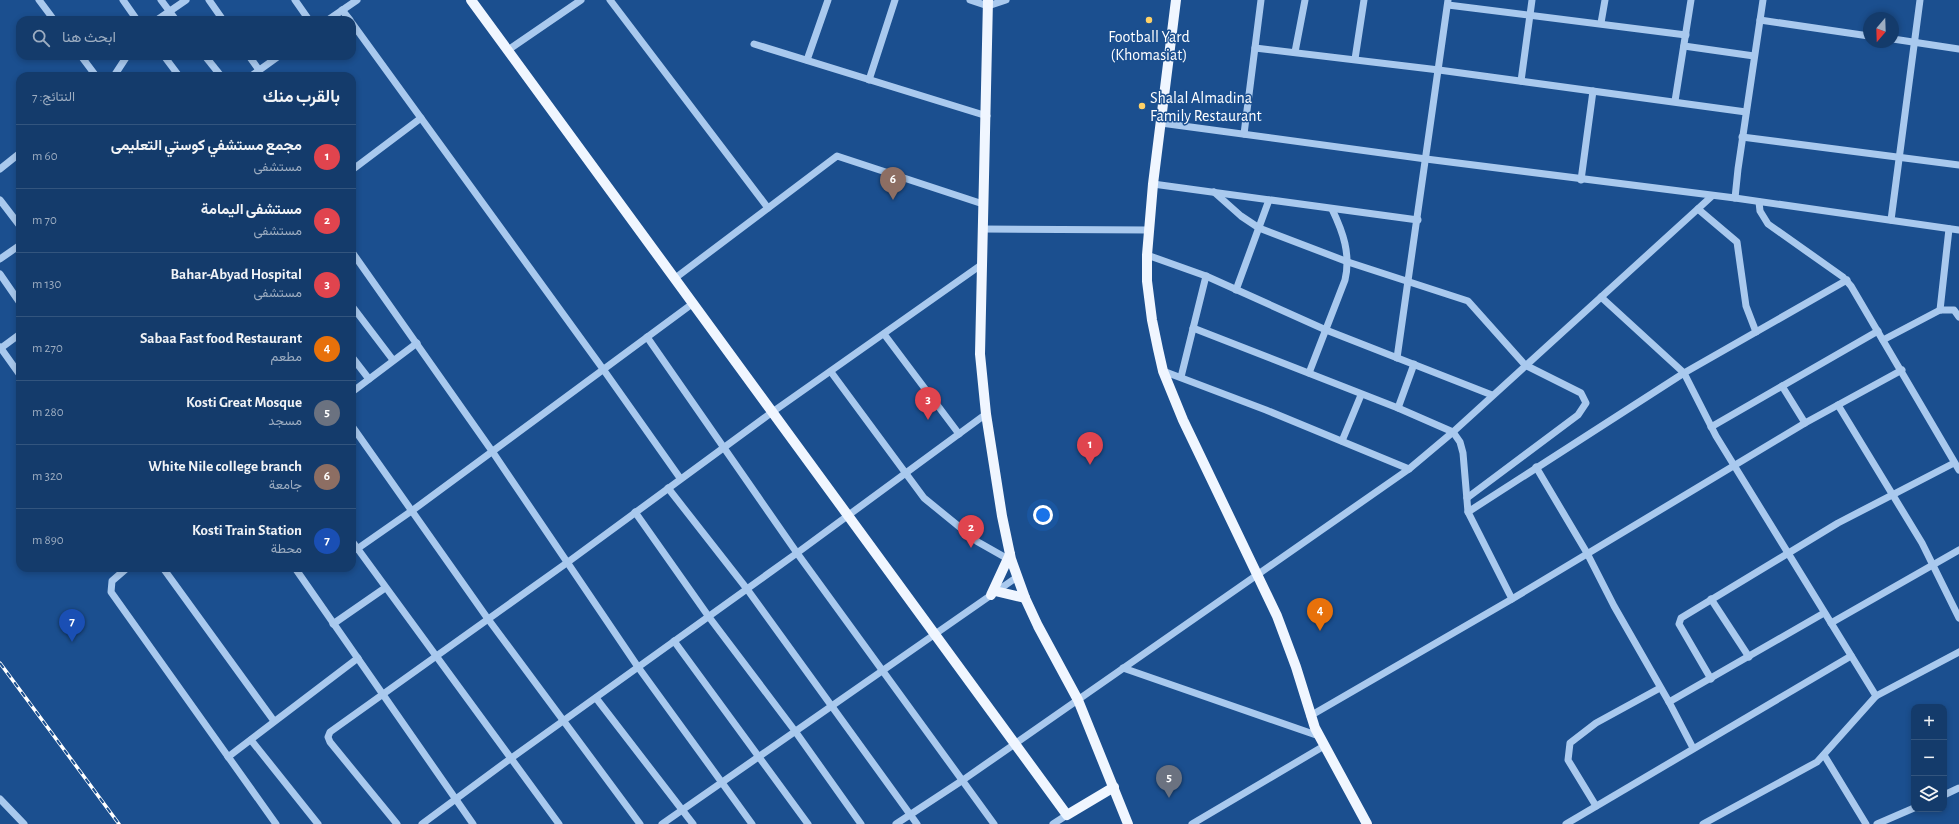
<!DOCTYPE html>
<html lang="ar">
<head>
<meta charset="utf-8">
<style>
  :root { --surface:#143b6b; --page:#1d4271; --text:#f1f3f6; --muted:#9dadc1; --line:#33557e; --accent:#e797bd }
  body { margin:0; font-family:"Alegreya Sans",Vazirmatn,sans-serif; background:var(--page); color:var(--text); direction:rtl }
  .controls { position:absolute; right:12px; bottom:12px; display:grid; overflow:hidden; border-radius:8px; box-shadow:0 2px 6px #0003 }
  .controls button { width:36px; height:36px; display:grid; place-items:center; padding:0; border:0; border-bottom:1px solid var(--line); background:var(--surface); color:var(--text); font:20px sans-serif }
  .compass { position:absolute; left:1863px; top:12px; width:36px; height:36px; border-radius:50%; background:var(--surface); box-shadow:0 2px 6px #0003; rotate:199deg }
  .you { position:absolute; left:1043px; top:515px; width:14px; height:14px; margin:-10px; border:3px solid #fff; border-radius:50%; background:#1a73e8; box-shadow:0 0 0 6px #1a73e833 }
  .badge { display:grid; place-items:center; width:26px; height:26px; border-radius:50%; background:var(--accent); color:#fff; font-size:13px; font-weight:700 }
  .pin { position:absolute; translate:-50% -33px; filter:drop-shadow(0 1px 2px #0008) }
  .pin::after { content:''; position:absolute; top:21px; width:14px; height:12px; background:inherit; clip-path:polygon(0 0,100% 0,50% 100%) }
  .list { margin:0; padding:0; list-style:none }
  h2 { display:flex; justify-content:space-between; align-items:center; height:52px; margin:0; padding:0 16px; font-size:17px }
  h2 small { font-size:13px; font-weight:400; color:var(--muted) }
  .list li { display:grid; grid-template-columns:26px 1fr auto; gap:12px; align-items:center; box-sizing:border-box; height:64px; padding:0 16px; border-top:1px solid var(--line) }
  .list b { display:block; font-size:15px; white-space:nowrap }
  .list p { margin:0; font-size:13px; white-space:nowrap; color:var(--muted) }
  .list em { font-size:13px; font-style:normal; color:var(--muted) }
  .icon { flex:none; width:22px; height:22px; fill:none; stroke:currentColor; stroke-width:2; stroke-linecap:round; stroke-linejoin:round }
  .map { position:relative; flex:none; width:1959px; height:824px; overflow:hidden; direction:ltr }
  .search { position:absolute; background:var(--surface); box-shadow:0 2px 6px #0003; left:16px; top:16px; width:340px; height:44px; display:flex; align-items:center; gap:10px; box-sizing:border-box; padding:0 14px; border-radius:12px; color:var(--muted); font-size:15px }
  .panel { position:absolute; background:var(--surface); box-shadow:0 2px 6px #0003; left:16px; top:72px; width:340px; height:500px; border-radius:12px; direction:rtl }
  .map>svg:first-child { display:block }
</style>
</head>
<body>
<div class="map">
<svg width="1959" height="824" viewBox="0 0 1959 824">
  <rect width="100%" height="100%" fill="#1b4f8f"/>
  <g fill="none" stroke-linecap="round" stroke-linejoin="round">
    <g stroke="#a9c9ee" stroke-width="7">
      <path d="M39 0 54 20"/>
      <path d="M123 0 137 20"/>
      <path d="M161 0 176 20"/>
      <path d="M209 0 223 20"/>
      <path d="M295 0 309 20"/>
      <path d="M610 0 768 208"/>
      <path d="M970 0 988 6 1006 0"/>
      <path d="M1448 5 1686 35"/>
      <path d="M342 10 350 20"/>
      <path d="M157 20 186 0"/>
      <path d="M328 20 357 0"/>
      <path d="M1760 20 1869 36"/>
      <path d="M352 23 603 369 680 478"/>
      <path d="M1601 23 1605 0"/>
      <path d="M1893 39 1959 49"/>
      <path d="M754 44 987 116"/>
      <path d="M1684 46 1754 56"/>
      <path d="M1255 48 1439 70 1746 112"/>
      <path d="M508 50 581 0"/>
      <path d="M1295 52 1305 0"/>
      <path d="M81 56 96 76"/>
      <path d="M164 56 179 76"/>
      <path d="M205 56 221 76"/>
      <path d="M249 56 259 70"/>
      <path d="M1355 59 1364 0"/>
      <path d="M807 60 828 0"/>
      <path d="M114 76 127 56"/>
      <path d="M251 76 279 56"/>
      <path d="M869 80 895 0"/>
      <path d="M1521 81 1532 0"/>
      <path d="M1675 101 1691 0"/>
      <path d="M1161 123 1426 159 1735 198 1959 230"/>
      <path d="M1244 134 1261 0"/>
      <path d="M1742 137 1959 165"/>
      <path d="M0 169 20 153"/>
      <path d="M352 170 421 118"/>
      <path d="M1581 180 1593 91"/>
      <path d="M1153 184 1418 220"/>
      <path d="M1214 192 1241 216 1259 228 1348 262 1468 301 1525 365 1581 393 1586 403 1578 415 1467 498"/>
      <path d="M1735 198 1738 169 1763 0"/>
      <path d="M0 200 20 226"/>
      <path d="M1759 202 1760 211 1768 224 1843 277 1851 286 1959 470"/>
      <path d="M1698 209 1737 242 1746 306 1756 332"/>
      <path d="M1891 220 1920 0"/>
      <path d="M982 229 1149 230"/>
      <path d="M352 252 492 451 638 667 752 824"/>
      <path d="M1147 255 1206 276 1326 330 1492 395"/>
      <path d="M0 259 20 245"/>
      <path d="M0 274 20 303"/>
      <path d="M674 279 837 156 983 204"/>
      <path d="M1236 290 1269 200"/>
      <path d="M1601 297 1684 373 1716 436 1876 696"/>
      <path d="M352 306 393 360"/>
      <path d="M1940 310 1949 229"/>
      <path d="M1193 328 1398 408 1453 432 1460 442 1463 453 1468 512 1512 599"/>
      <path d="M884 334 959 434"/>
      <path d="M647 337 797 553 994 824"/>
      <path d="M1883 340 1940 310H1954L1959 317"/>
      <path d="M0 347 20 375"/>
      <path d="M1 348 20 334"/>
      <path d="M352 357 369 379"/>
      <path d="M1397 358 1448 0"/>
      <path d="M1163 371 1266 410 1409 469"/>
      <path d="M831 372 924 498 978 542 1008 559"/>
      <path d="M1309 373 1345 280C1351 254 1343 232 1332 209"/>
      <path d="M1181 377 1206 276"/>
      <path d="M1782 386 1805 423"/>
      <path d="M352 392 417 343"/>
      <path d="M1838 405 1922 543 1959 618"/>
      <path d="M1398 408 1414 364"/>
      <path d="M352 426 488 619 640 824"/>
      <path d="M1711 427 1878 331"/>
      <path d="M1342 441 1361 395"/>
      <path d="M1536 467 1587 553 1614 606 1669 702 1693 748"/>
      <path d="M668 488 747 589 917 824"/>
      <path d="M635 512 709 617 795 731 861 824"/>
      <path d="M1468 512 1684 373 1847 280"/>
      <path d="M352 541 559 824"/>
      <path d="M357 549 413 510 692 304"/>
      <path d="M127 568 112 581 111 592 276 824"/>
      <path d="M163 568 274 721"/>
      <path d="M295 568 473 824"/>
      <path d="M1711 599 1749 657"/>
      <path d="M1831 623 1959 550"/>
      <path d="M333 624 385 588"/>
      <path d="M674 641 808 824"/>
      <path d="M1123 668 1319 736"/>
      <path d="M1711 679 1679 624 1681 618 1838 523 1954 463"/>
      <path d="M596 698 693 824"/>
      <path d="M1669 702 1824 613"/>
      <path d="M1310 716 1512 599 1805 423 1902 370"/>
      <path d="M251 740 318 824"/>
      <path d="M1824 755 1866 824"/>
      <path d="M228 757 358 658"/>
      <path d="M1944 795 1959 788"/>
      <path d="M0 799 24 824"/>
      <path d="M1596 806 1568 760 1570 743 1596 723 1660 688"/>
      <path d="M397 824 330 742 328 737 330 732 568 562 771 413 981 265"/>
      <path d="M422 824 510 759 797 553 986 414"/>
      <path d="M662 824 1017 577"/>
      <path d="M896 824 963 780 1409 469 1453 432 1712 196"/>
      <path d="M1053 824 1067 815"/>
      <path d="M1192 824 1324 746"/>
      <path d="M1566 824 1851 656"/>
      <path d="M1703 824 1817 762 1876 696 1959 652"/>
      <path d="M1877 824 1914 808"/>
    </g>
    <g stroke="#f0f6ff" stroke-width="10">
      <path d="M471 0 1067 815 1114 787"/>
      <path d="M988 0 980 354 986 414 1002 516 1011 559 1025 598 1038 626 1078 700 1128 824"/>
      <path d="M1176 0 1153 184 1147 255V281L1152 320 1158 349 1163 371 1183 420 1277 616 1296 667 1315 728 1367 824"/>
      <path d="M995 591 1025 598"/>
      <path d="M991 595 1010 554"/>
    </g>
    <defs>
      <path id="rail" d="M0 663 119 824"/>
    </defs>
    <use href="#rail" stroke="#fff" stroke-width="3.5"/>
    <use href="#rail" stroke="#1b4f8f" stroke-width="2" stroke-dasharray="6" stroke-linecap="butt"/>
  </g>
  <g fill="#ffd166" stroke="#1b4f8f" stroke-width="1.5">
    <circle cx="1149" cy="20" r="4"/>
    <circle cx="1142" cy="106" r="4"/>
  </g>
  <g text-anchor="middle" stroke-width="3" stroke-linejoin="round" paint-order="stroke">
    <g font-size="16" fill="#fff" stroke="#1b4f8f">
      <text x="1149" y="42">Football Yard<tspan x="1149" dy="18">(Khomasiat)</tspan></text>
      <text x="1150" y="103" text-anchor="start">Shalal Almadina<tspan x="1150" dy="18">Family Restaurant</tspan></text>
    </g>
  </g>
</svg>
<div class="controls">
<button>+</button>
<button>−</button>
<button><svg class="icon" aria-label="layers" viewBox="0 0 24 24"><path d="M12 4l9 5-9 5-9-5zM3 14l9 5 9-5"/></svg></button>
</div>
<svg class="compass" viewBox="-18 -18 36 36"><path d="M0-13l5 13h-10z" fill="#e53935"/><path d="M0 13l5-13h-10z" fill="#9dadc1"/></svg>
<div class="you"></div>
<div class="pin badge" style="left:1090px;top:465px;background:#e0444e">1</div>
<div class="pin badge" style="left:971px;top:548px;background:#e0444e">2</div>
<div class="pin badge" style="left:928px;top:420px;background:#e0444e">3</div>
<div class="pin badge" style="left:1320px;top:631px;background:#e8710a">4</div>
<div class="pin badge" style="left:1169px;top:798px;background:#6b7280">5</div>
<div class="pin badge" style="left:893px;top:200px;background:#8d6e63">6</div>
<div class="pin badge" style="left:72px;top:642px;background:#1a4fb4">7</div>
<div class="search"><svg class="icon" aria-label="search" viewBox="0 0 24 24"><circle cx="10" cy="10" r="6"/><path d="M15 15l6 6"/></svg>ابحث هنا</div>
<section class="panel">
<h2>بالقرب منك<small>النتائج: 7</small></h2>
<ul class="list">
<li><span class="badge" style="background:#e0444e">1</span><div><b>مجمع مستشفي كوستي التعليمى</b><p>مستشفى</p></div><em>60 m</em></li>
<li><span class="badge" style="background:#e0444e">2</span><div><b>مستشفى اليمامة</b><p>مستشفى</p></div><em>70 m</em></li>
<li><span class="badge" style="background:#e0444e">3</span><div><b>Bahar-Abyad Hospital</b><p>مستشفى</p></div><em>130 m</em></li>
<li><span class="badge" style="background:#e8710a">4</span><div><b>Sabaa Fast food Restaurant</b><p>مطعم</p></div><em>270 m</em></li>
<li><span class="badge" style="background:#6b7280">5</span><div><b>Kosti Great Mosque</b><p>مسجد</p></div><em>280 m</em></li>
<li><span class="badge" style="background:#8d6e63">6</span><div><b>White Nile college branch</b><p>جامعة</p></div><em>320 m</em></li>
<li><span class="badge" style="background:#1a4fb4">7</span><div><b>Kosti Train Station</b><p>محطة</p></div><em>890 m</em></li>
</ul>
</section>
</div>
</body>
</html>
